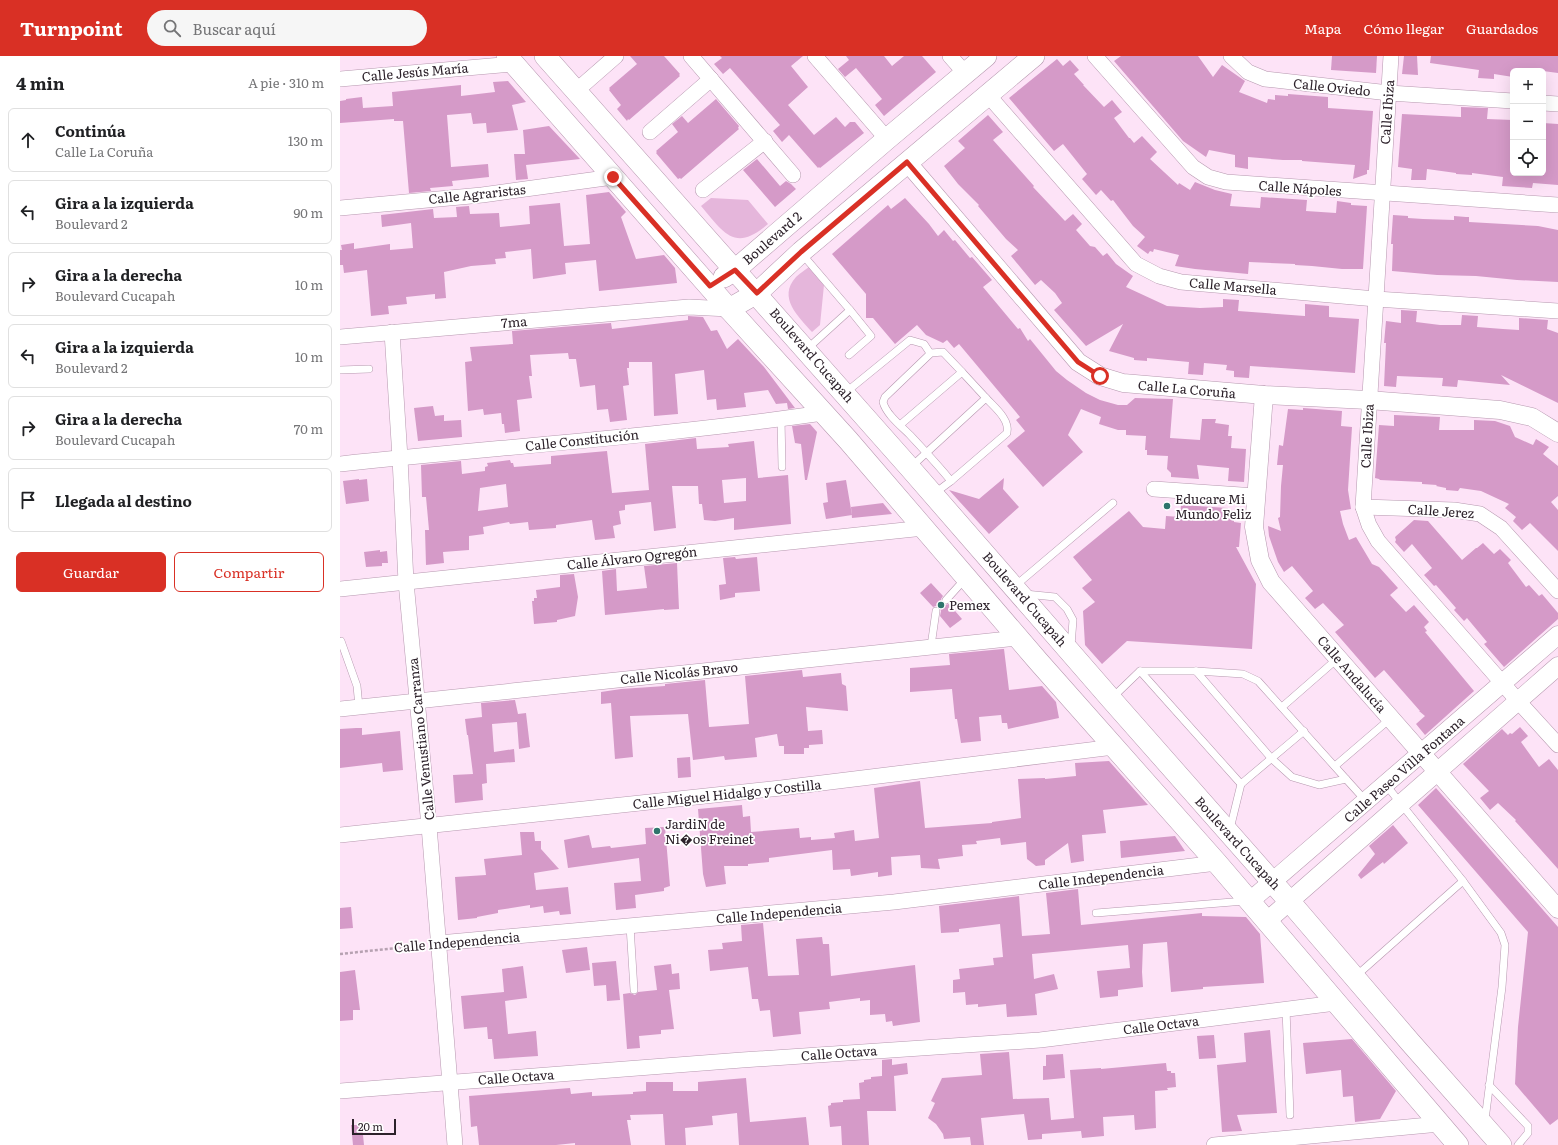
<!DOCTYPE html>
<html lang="es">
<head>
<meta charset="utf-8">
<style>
  :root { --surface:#fff; --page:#f6f6f6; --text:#202124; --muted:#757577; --line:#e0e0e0; --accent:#d93025 }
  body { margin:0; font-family:Literata,serif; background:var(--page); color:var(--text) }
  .controls { position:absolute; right:12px; top:12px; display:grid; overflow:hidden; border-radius:6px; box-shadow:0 4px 16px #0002 }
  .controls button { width:36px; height:36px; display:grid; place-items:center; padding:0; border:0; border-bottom:1px solid var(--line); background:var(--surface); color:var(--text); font:20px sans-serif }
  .scale { position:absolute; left:12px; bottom:10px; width:44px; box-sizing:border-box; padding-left:4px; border:2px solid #2c212a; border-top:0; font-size:11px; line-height:14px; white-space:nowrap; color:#2c212a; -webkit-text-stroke:3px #fff; paint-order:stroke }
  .stop { position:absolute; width:12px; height:12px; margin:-9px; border:3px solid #d93025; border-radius:50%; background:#fff }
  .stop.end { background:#d93025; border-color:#fff; box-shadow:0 1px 4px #0008 }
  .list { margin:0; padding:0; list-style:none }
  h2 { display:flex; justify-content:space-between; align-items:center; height:52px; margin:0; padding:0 16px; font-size:17px }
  h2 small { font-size:13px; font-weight:400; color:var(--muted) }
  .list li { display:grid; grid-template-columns:26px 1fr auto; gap:12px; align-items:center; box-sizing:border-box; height:64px; margin:0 8px 8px; padding:0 8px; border:1px solid var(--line); border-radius:6px }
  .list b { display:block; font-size:15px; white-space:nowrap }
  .list p { margin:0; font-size:13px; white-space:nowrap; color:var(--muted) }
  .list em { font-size:13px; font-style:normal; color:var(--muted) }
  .actions { display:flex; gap:8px; padding:12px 16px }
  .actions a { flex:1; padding:9px 0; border:1px solid var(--accent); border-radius:6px; text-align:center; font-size:14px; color:var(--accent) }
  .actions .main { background:var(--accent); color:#fff }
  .icon { flex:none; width:22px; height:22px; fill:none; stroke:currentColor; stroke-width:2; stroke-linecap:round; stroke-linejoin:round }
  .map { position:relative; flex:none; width:1218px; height:1089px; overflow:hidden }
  header { display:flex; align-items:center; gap:24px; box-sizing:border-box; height:56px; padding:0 20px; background:var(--accent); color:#fff }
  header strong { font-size:19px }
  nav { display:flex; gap:22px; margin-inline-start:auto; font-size:14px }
  .search { width:280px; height:36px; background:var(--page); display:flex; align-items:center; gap:10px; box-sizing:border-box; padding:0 14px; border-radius:22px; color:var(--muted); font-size:15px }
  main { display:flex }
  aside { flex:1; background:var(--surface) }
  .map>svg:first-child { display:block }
</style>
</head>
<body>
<header>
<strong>Turnpoint</strong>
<div class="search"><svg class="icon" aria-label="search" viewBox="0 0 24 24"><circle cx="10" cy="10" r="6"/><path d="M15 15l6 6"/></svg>Buscar aquí</div>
<nav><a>Mapa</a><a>Cómo llegar</a><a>Guardados</a></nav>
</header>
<main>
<aside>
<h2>4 min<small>A pie · 310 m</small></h2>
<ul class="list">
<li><svg class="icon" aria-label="ahead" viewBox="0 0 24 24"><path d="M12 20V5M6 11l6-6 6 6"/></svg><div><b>Continúa</b><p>Calle La Coruña</p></div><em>130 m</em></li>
<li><svg class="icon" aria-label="left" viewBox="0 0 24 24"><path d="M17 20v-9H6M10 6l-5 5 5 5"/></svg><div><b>Gira a la izquierda</b><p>Boulevard 2</p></div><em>90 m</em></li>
<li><svg class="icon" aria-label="right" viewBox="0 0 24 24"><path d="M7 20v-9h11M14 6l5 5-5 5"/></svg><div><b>Gira a la derecha</b><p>Boulevard Cucapah</p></div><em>10 m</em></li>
<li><svg class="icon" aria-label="left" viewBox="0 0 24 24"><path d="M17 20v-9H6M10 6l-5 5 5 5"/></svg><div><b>Gira a la izquierda</b><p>Boulevard 2</p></div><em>10 m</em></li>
<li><svg class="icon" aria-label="right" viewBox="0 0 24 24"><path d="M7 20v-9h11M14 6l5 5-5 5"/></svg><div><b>Gira a la derecha</b><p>Boulevard Cucapah</p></div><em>70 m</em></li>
<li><svg class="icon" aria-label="arrive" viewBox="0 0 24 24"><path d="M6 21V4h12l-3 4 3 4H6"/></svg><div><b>Llegada al destino</b></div></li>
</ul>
<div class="actions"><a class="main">Guardar</a><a>Compartir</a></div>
</aside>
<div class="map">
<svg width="1218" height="1089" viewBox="0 0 1218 1089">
  <rect width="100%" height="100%" fill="#fde3f7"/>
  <g fill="#e5b6db">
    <path d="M371 142 408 144 428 168C395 197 384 177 361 150Z"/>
    <path d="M469 211 484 229 480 269 472 276C459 261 437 242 456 221 460 217 465 214 469 211Z"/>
  </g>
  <g fill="#d59ac8" fill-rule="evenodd">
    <path d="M290 0H324L340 18 339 19 340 20 332 27 289 64 288 63 287 65 277 53 281 49 269 34 270 33 269 32 297 8Z"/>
    <path d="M380 0H463L451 10 468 31 448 49 474 79 496 61 505 71 510 66H515L524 77 480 112 479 111 478 112 449 79 442 86 433 75 440 69 390 12 383 18 374 8 382 2Z"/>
    <path d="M506 0H544L552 10 564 0H582L596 16 544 60 535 49 542 43 516 12 505 21 498 13 509 4Z"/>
    <path d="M781 0H858L873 21 882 9 905 25 899 36 927 47 928 43 935 44V39L948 40V38L988 41V52L1033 55 1029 114H1027V118L1013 123 1015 109 962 105V104H943L908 101V113L895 111V99L869 94 866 101 843 85 774 5Z"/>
    <path d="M992 0H1037L1036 17 991 14Z"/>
    <path d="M1064 0H1077L1078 19 1062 18Z"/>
    <path d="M1091 0H1218V17L1203 15H1173V21L1154 18V23L1138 22 1139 14 1090 7Z"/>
    <path d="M717 3 723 10 730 4 739 14 734 18 744 29H743L764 51 772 44 782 56 774 62 789 82H790L794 87 802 80 817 96 810 103 838 129 839 127 850 134 855 126 875 134 892 138 890 150 920 152 921 141 967 144 966 155 996 157 997 145 1011 147V149L1027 150 1023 213H1002L972 210 955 209V208L909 206 908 218 855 213 835 210 839 199 814 193 813 196 810 195 808 198 797 190 805 181 793 170 773 144 771 145 761 134 756 139 742 123 747 118 723 88 714 95 669 42Z"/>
    <path d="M168 25 186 46 172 49 178 74 147 77 146 67 133 68 131 57 107 59 111 111 148 108 149 121 112 125 113 130 90 132 91 135 69 137 63 65H54V63L0 67V45L6 44V43L22 41 23 52 53 50 52 36 121 29V40L155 36 153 26Z"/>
    <path d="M376 43 399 70 398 72 399 73 341 123 340 122 338 123 316 97 317 96 316 95 338 76 332 68 342 60 348 67Z"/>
    <path d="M1121 51 1148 52 1147 63 1173 64V117H1203V67L1218 68V129L1193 127 1192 132 1162 130 1163 121 1132 117V119L1116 118V117L1087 113 1086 124H1071L1072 113 1058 111 1062 58 1121 61Z"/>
    <path d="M648 59 663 76 653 84 694 130 693 131 725 165 733 158 742 168 736 174 750 190 755 191 763 200 767 197 776 208 793 220 786 231 827 250 860 252 883 251V243L899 244 898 255 965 260V248L989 250V261L1019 263 1015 317 910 310 909 322 894 321V315L886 314 887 309 864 307 863 319 848 318 849 306 807 302V305L794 304V302L769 295 783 268 746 290 714 254 722 247 715 237 701 224 695 229 671 200 678 194 666 183 638 150 639 149 618 128 604 110 625 92 618 85Z"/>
    <path d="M209 70 240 103 186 109 188 123 176 124 174 98H185L183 74Z"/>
    <path d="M417 103 440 130 446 125 451 128 456 133 435 151 403 114Z"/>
    <path d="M269 136 286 156 281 161 296 203 324 199 335 212 337 227 259 235 256 204 225 207 226 218 193 223 191 193 165 196 166 202 155 203 156 208 131 210 104 216 106 242 95 243V238L66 241 67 248 48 250 49 258 31 260 27 214 4 217 3 209H0V194H2L1 189 14 187V193L50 188V194L73 192 71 167 42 171 41 159 93 153 94 162 117 161 116 151 129 150 130 158 159 157 160 171 190 168 189 150 220 147 224 190 250 188 246 139Z"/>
    <path d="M565 142 589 168 598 180 604 174 613 185 615 184 630 202 632 201 652 224 643 231 678 273 680 272 688 285 690 283 716 315 727 324 746 337 760 344 778 349H787L795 342 833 343 830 382 860 384 862 363H876L875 367 889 369 888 380H892L891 392 906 393 904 426 888 425 889 412 857 409 859 423 831 421V417L827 413 828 400 807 399V394H805L806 380 786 379V374H778L759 368 761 361 741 353 728 379 743 396 703 431 667 390 685 375 676 364 680 361 619 288 614 292 607 284 603 287 586 279 577 269 555 288 533 262H526V238L492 198 548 149 551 153Z"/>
    <path d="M1053 159 1068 160V162L1083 163 1114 164V160L1126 161H1129V166L1198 170 1218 174V226L1177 224 1136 220 1097 219 1052 215 1053 188H1051Z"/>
    <path d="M1061 254 1077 255 1076 266 1100 269H1121L1122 259 1138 260 1137 271 1163 273 1179 274V262L1208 264 1207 273 1218 277V347L1161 319 1170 329 1118 324 1117 331 1102 330 1103 322 1057 320 1056 331 1044 330 1046 287H1044L1046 265 1061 267Z"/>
    <path d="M348 260 363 261 371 275 377 274 387 293 398 283 424 311 455 352 448 353 447 347 436 348 428 334 404 337 406 351 377 354 376 343 367 344 364 314 335 318 338 358 314 360 312 306H289V312H287L289 329 283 330 287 364 270 366 268 353 257 354 255 329 240 331 236 303H229L228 297 190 299 192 320H189L192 342 177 344 180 375 165 377 164 368H162L161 357 144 359 143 353 128 355 125 306 132 305 130 291 173 288 172 275 271 267 272 273 348 264Z"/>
    <path d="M93 350 95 360 104 359V365L121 364 122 381 78 385 74 352Z"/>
    <path d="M963 352 1002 355 1001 370 1012 371 1008 434 1011 453 1000 455 1003 468 1009 484 1016 481 1032 508 1039 511 1058 532 1050 539 1066 556 1074 549 1089 566 1084 571 1087 575 1085 576 1134 635 1085 679 1076 668 1085 660 1079 655H1080L1044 614 1035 622 995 576 1004 569 983 547 975 553 965 542 973 535 952 510 944 516 938 506 929 480 928 470 941 475 938 462 940 461 941 430 943 409H937L939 389 943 390 948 353 963 354Z"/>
    <path d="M1054 359 1100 361 1099 374H1134V364L1155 365 1170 370 1175 381 1193 389 1196 383 1209 391 1203 398 1218 410V440L1211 446 1218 454V495L1190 467 1182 474 1173 465 1176 461 1165 452 1169 448 1141 435 1120 432 1118 435 1106 434V432L1096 430 1097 429 1082 428V426L1040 424 1039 423 1035 422 1039 369 1054 370Z"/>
    <path d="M470 368 477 376 467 424H465L461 388 455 387 452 370Z"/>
    <path d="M356 382 357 393 389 391 388 388 414 385 418 422 448 419 451 468 394 474V462L375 465 364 464 362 448H359L358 430H332L336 472 314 475 311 446 285 449V454L279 455 281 468 273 470 275 482 255 484 252 464 216 469V472L189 474 188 466 170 468 169 466 143 471 144 478 129 480V494L103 496 104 507 86 509 85 474H89L86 441H82L81 409 121 405 122 418 145 415V411L148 410 147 407 170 404 171 407H173L174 411 211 408V400L267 395 272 437 309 434 305 388ZM406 422V445L384 447 382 424ZM166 428 168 451 138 455 140 432Z"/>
    <path d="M664 422 663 433 679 451 649 478 609 434 639 443Z"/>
    <path d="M19 423V424L27 423 29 445 6 448 3 425Z"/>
    <path d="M506 424 512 459 486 463 483 447 488 446 486 427Z"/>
    <path d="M543 447 552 458 512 462 511 451Z"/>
    <path d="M841 449 888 452 887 462 894 463V466L901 467 899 491H896L916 528 912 593 787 585 762 608 745 589 743 555 755 546 742 532 752 524 733 501 789 455 803 471 825 473 826 460 840 461Z"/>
    <path d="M1074 464 1088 465 1122 504 1136 492H1137L1143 487 1154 498 1160 493 1171 504 1168 507 1186 531 1189 529 1199 540 1202 538 1218 557V563L1164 611 1144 588 1147 586 1127 562 1124 565 1114 554 1116 552 1096 529 1094 530 1084 519 1092 512 1072 488 1064 496 1055 486 1056 484 1055 481Z"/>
    <path d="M40 494V496L47 495 48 507H42V510L26 511 24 496Z"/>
    <path d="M395 501 396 503 417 501 420 535 395 537V541L380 544 379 529 386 528 383 502Z"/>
    <path d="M337 507 339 553 324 554V553L265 559 262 515 276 513 277 535 307 532 304 510Z"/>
    <path d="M234 518 238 541 235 560 217 564V566L194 568 192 545H194V542H197L196 534 220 531V519Z"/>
    <path d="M591 527 603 540 601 543 602 547 605 549 609 548 622 563 610 572 600 560 601 555 599 551 596 550 593 551 580 537Z"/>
    <path d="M663 593H664L669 634 702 630 716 646 719 662 668 673 667 667H662L661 659 639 661 641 685 621 687 617 663H615L612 633 570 636V612L610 609 609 598Z"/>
    <path d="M462 614 463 621 501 617 502 628 506 630 508 655 466 651 468 675 482 674 483 688 469 689V692H464V698H444V690H439L437 678 415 682 417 701 385 704 384 700 353 704 348 658 290 660 293 701 275 703 271 647 261 648V636L281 633 325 630V628L365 624 369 671 409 668 405 620Z"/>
    <path d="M175 644 178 658 186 657 190 691 179 693 177 666 152 668 154 696 174 693 175 706 146 708 147 727 142 728 143 744 115 747 113 719 133 718 128 679H127L125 663 142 661 141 647Z"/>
    <path d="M1180 671 1188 680 1181 686 1199 711 1209 703 1218 714V813L1185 776 1175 765 1176 764 1158 747 1150 754 1140 742 1149 735 1123 708 1162 673 1168 679 1170 677 1172 678Z"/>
    <path d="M16 672H22V679L60 675 63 714 43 716 42 707 0 712V673Z"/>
    <path d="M350 701 351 721 338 722 337 702Z"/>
    <path d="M769 705 808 749 763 754 766 777 742 779 744 805 731 807 728 787 705 804V809L696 810 687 803 686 786 661 789 660 782 636 785 637 788 622 789 623 800 598 803 600 813 581 812 580 799 551 801 552 819 538 821V816L511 820 510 813 493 814 492 794 429 802V806L408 808V810H384L386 828 366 831 363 818 358 753 402 749 403 761 410 760 411 776 459 772 460 782 471 781V784L495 782 494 777 514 774 515 785 539 782 534 732 580 725 585 772 652 767V766L681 762 678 723 705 722V723L736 720 735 707Z"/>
    <path d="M1096 732 1218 871V1063L1210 1069 1175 1028 1178 971 1188 876 1078 749Z"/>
    <path d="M1053 769 1068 787 1044 808 1043 806 1021 823 1018 819 1035 798 1029 790Z"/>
    <path d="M325 771 330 830 324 832V835L295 839 296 852 276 854 274 827 301 825 299 802 228 812 224 784 249 779 252 792 270 790 271 792 306 788 305 772Z"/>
    <path d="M180 776H194L195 785H201V793L219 813 194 817 196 834 228 831 231 858 220 859 219 855 204 857 203 850 190 852V849L158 854V857L137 861V862L118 864 115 821 146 819 144 803 182 799Z"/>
    <path d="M835 780 845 795 781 802 780 785Z"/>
    <path d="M738 833 741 869 862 857V860L906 861 920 878 924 927 863 931V933L831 936 827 886 803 888 802 916 803 931 778 934V940L760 942 757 915 790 912 788 889 692 898 694 923 714 918 718 933 695 938 697 959 667 961 666 948 638 951V948L626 949 625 936 613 937V924L620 923 619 913 654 909 653 902 663 901 660 868 619 873V876L601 877 599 850 679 840 682 880 710 878 706 837Z"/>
    <path d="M11 851 13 872 0 873V852Z"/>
    <path d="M423 867 428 920 459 919 456 883 482 881 483 888H489L491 920 575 909 580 966 553 970 552 965 546 966 545 958 530 959V944L520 945V942L489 946 490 953 459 956 461 978 433 981 430 954 420 955 418 943H412L408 911 370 915 368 894 383 893 382 887 402 885 401 869Z"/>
    <path d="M247 891 250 914 226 917 222 894Z"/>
    <path d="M276 905 280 944 267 945 266 929 254 930 252 907Z"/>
    <path d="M331 908 332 918 339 917 340 933 329 934 334 973 321 974V978L299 980 300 992 287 993 283 938 290 937 295 939 298 936 317 934 314 910Z"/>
    <path d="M183 910 187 942 165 945 168 978 196 975 198 1000 154 1003 152 983H148L147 971 124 973 121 940 164 936 162 913Z"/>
    <path d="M15 914 20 954H13V964L0 965V916Z"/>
    <path d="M930 974 937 1057 897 1059 902 1075 882 1076 877 1009 906 1006 904 977Z"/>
    <path d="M874 979 876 1002 859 1003 857 980Z"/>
    <path d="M1012 983 1056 1035 1040 1063 1015 1066 1013 1040 1003 1041 1001 1014 966 1018 963 987Z"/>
    <path d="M669 996 673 1043 709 1042 711 1064 734 1062 730 1014 761 1012V1013L826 1007 827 1015H831V1017H835L836 1031 827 1032 828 1034 815 1035 816 1072 795 1074 794 1059 763 1061 764 1080 742 1082 741 1075 702 1078V1083L688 1084 684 1058 641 1062 644 1089H631L630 1081 604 1083 603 1078 596 1068 588 1062 595 1047 591 1045 602 1022 642 1019 640 998Z"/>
    <path d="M723 998 725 1022 703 1024V1010H706V999Z"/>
    <path d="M552 1003V1009L567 1007 568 1018 554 1020 556 1055H527L529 1089H502L501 1070 490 1071 488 1050 491 1049V1047L503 1046V1044L520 1043 519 1027 524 1026V1024L531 1023V1021L542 1020V1004Z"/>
    <path d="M406 1022 410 1066 466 1061 469 1089H399L397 1057 372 1060 373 1069 345 1072 346 1089H325L323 1058 290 1059 291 1064H287L291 1089H235V1087L216 1089H139L137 1070 131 1071 129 1040 230 1032 231 1038 252 1036V1040L293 1038V1036L306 1035V1026H333V1035H358V1026Z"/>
    <path d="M11 1069H22L24 1089H13Z"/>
  </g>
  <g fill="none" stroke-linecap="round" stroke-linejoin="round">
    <defs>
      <g id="service">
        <path d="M462 198 510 254"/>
        <path d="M467 293 510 254 531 280 509 299"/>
        <path d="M0 314 29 313"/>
        <path d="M622 316 646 342"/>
        <path d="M505 337 570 284 584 288 590 297"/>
        <path d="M441 363 442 411"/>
        <path d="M560 369 622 316 603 296 591 297 545 341 543 346C546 358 561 370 570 379 584 394 598 409 611 425"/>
        <path d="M572 410 646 342C654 351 670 363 667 377L611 425 595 437"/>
        <path d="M675 530 773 447"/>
        <path d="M685 538 715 541 727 553 733 564 731 590"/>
        <path d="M606 544 625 523"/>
        <path d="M1 585 17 630 19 651"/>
        <path d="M591 590 596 555"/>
        <path d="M800 615 901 728 964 675"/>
        <path d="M856 615 931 702 952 721 979 729 1006 723 1025 744"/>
        <path d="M773 641 800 615H856L903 618 918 625 1006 723"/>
        <path d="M942 651 997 603"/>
        <path d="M995 710 1051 662"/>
        <path d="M890 773 901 728"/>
        <path d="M1123 825 1161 877 1165 889 1162 931 1145 1064"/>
        <path d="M756 857 905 845"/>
        <path d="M290 870 294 934"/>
        <path d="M1016 920 1123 825 1046 729"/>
        <path d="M946 953 950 1059"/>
        <path d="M1149 1029 1188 1070V1077L1178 1089"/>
      </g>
      <g id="minor">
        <path d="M351 0 453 119"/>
        <path d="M475 0 547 83"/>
        <path d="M610 0 625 17"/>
        <path d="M755 0 853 111 868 121 886 126 1218 149"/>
        <path d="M891 0 908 16 925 23 1049 37 1173 45"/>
        <path d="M1051 0 1023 451 1029 469 1038 485 1178 645 1218 689"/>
        <path d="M0 23 174 8"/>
        <path d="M236 35 276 0"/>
        <path d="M648 39 796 208 819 220 841 226 1036 243 1218 255"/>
        <path d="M1203 47 1218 48"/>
        <path d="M310 76 371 23"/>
        <path d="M363 134 425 85"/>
        <path d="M0 152 142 139 273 121"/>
        <path d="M52 276 60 402 66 526 89 770 115 1089"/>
        <path d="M0 281 349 251 389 253"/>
        <path d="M0 408C161 391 323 380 483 357"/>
        <path d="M814 433 916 440"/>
        <path d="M1023 451 1114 454 1140 458 1161 472 1218 535"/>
        <path d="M0 533 584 472"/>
        <path d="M0 653 678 582"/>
        <path d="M0 779 441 732 774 691"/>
        <path d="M99 887 554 846 877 807"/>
        <path d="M0 1035 402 1004 700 984 996 947"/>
        <path d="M874 1089 1100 1068"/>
      </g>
      <g id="tertiary">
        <path d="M567 106 738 306 760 320 783 327 924 339 1028 344 1160 354 1192 361 1218 377"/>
        <path d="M924 339 914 471 920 504 931 526 1218 853"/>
        <path d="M910 845 1218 579"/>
        <path d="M927 865 1218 610"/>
      </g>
      <g id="secondary">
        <path d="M167 0 389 253 508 384 698 605 877 807 1118 1089"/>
        <path d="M205 0 570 412 771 643 950 846 1070 986 1161 1089"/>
        <path d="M384 221 395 214 547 83 646 0"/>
        <path d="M389 253 417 237 461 196 694 0"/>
      </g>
    </defs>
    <use href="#service" stroke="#b698af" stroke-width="8"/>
    <use href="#minor" stroke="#b698af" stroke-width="16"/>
    <use href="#tertiary" stroke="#b698af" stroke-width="19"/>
    <use href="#secondary" stroke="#b698af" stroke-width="22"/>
    <path stroke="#b7a2b2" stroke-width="2.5" stroke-dasharray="3 2" stroke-linecap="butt" d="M0 898 85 889"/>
    <use href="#service" stroke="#fff" stroke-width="7"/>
    <use href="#minor" stroke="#fff" stroke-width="15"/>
    <use href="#tertiary" stroke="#fff" stroke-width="18"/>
    <use href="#secondary" stroke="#fff" stroke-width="21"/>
  </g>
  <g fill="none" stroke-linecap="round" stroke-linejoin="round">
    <path stroke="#d93025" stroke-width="5" d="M273 121 370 230 395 214 417 237 461 196 567 106 738 306 760 320"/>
  </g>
  <g fill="#2d746c" stroke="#fff" stroke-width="1.5">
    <circle cx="827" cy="450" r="4"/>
    <circle cx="601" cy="549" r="4"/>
    <circle cx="317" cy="775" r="4"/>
  </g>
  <g text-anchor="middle" stroke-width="3.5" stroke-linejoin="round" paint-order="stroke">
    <g font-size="13" fill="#2c212a" stroke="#fff">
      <text transform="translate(75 16) rotate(-5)" y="5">Calle Jesús María</text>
      <text transform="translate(992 31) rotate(6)" y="5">Calle Oviedo</text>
      <text transform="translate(1047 56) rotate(-86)" y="5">Calle Ibiza</text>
      <text transform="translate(960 132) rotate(4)" y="5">Calle Nápoles</text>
      <text transform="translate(137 138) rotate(-6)" y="5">Calle Agraristas</text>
      <text transform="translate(432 182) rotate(-41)" y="5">Boulevard 2</text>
      <text transform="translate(893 230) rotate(5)" y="5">Calle Marsella</text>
      <text transform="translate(174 266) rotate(-5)" y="5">7ma</text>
      <text transform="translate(472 299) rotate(49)" y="5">Boulevard Cucapah</text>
      <text transform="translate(847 333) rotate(5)" y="5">Calle La Coruña</text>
      <text transform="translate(1027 380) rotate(-87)" y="5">Calle Ibiza</text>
      <text transform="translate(242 384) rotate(-6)" y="5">Calle Constitución</text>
      <text transform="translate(1101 455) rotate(4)" y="5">Calle Jerez</text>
      <text transform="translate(292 502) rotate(-6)" y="5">Calle Álvaro Ogregón</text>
      <text transform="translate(685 543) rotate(49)" y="5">Boulevard Cucapah</text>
      <text transform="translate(339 617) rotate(-6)" y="5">Calle Nicolás Bravo</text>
      <text transform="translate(1012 618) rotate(49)" y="5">Calle Andalucía</text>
      <text transform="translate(81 683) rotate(-96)" y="5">Calle Venustiano Carranza</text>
      <text transform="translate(1064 713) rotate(-41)" y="5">Calle Paseo Villa Fontana</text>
      <text transform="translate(387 738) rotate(-6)" y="5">Calle Miguel Hidalgo y Costilla</text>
      <text transform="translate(898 787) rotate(48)" y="5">Boulevard Cucapah</text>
      <text transform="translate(761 821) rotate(-7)" y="5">Calle Independencia</text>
      <text transform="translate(439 857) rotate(-5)" y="5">Calle Independencia</text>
      <text transform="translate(117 886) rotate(-5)" y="5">Calle Independencia</text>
      <text transform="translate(821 969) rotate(-7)" y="5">Calle Octava</text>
      <text transform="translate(499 997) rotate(-4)" y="5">Calle Octava</text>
      <text transform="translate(176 1021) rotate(-4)" y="5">Calle Octava</text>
    </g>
    <g font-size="13" fill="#2c212a" stroke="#fff" text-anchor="start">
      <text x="835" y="448">Educare Mi<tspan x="835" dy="15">Mundo Feliz</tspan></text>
      <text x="609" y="554">Pemex</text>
      <text x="325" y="773">JardiN de<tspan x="325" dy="15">Ni�os Freinet</tspan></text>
    </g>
  </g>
</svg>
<div class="controls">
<button>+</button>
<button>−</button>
<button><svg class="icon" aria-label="locate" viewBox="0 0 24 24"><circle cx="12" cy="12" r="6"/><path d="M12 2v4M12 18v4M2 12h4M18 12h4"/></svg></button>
</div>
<div class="scale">20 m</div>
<div class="stop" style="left:760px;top:320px"></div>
<div class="stop end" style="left:273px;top:121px"></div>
</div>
</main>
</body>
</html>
